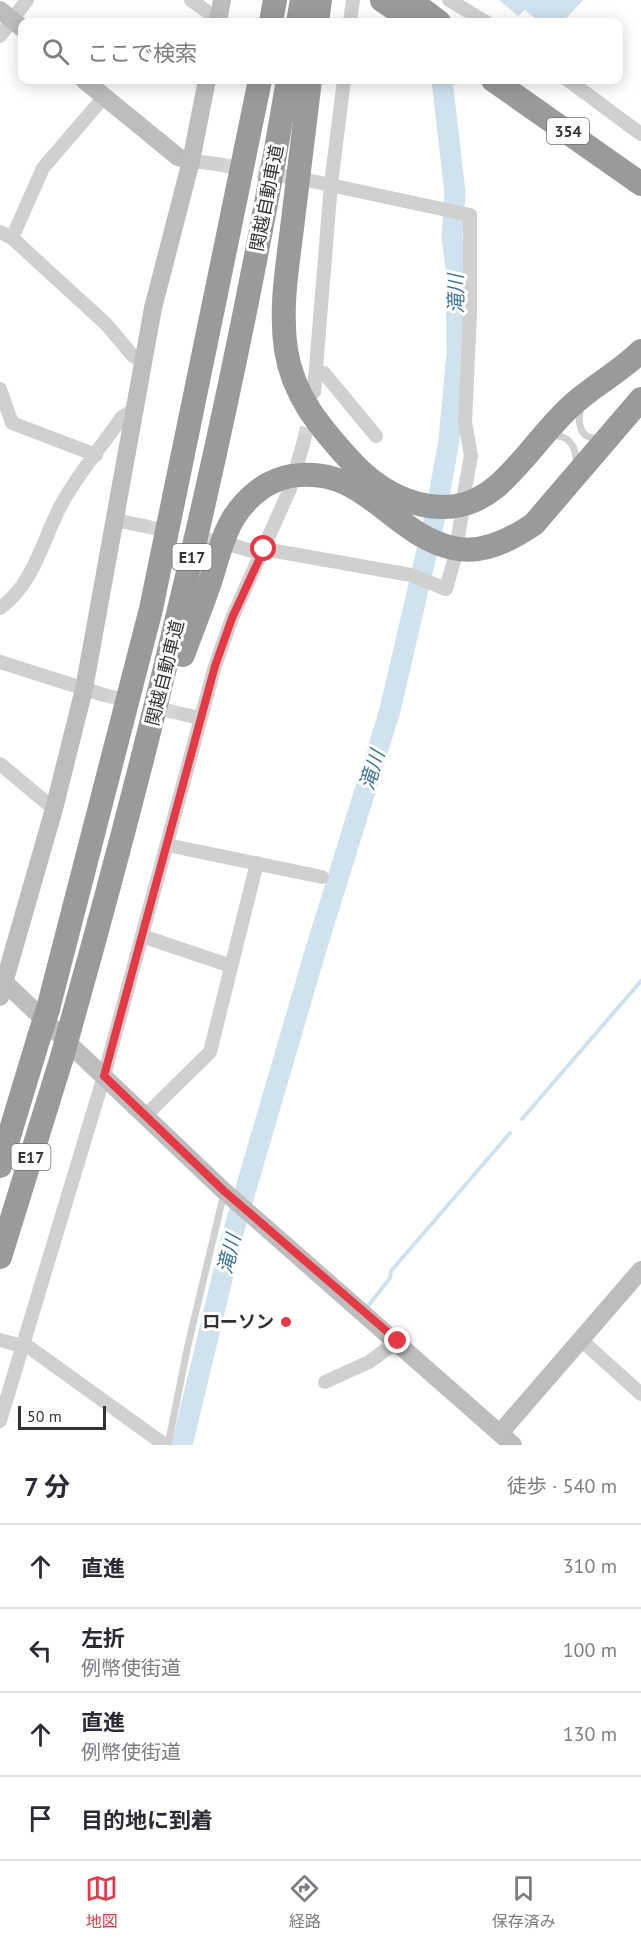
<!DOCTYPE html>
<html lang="ja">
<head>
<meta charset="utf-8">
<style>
  :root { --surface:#fff; --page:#f2f2f3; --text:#2b2b33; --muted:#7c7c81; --line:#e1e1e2; --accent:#e63946 }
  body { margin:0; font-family:"PT Sans","Noto Sans JP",sans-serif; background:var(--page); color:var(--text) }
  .scale { position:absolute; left:18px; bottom:15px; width:88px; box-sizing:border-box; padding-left:6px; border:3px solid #333; border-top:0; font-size:16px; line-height:21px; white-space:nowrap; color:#333; -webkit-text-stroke:4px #fff; paint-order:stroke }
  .stop { position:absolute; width:18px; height:18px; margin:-14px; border:4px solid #e63946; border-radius:50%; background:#fff }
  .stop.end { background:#e63946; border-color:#fff; box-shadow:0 2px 6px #0008 }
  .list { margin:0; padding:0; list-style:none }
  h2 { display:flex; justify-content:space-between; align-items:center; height:78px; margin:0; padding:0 24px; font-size:26px }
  h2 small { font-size:20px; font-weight:400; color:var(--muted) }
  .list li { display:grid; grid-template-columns:39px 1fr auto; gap:18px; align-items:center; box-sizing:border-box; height:84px; padding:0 24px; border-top:2px solid var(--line) }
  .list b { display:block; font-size:22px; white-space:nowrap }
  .list p { margin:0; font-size:20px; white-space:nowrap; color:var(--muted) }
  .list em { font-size:20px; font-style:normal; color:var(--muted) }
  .icon { flex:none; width:33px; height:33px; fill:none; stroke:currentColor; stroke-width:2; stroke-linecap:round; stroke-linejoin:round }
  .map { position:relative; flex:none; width:641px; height:1445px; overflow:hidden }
  .search { position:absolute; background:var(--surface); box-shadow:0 3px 15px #0003; left:18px; right:18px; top:18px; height:66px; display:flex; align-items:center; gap:15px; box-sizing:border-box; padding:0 21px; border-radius:12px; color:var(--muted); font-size:22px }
  .sheet { height:414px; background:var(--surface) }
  nav { display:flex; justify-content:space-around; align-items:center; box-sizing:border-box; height:84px; border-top:2px solid var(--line); background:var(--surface); font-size:16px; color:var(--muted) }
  nav a { display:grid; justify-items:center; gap:3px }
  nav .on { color:var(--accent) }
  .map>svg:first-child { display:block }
</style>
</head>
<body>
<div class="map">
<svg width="641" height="1445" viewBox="0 0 641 1445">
  <rect width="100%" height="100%" fill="#fff"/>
  <path fill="#cfe2ee" d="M499 0H583L563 22H540L525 10 518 16Z"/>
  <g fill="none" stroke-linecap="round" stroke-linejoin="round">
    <g stroke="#cfe2ee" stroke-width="4">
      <path d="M522 1119 641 981"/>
      <path d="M368 1306 390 1278 391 1271 510 1133"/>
    </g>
    <path stroke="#cfe2ee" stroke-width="21" d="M182 1445 233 1233 316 949 390 710 436 512 449 441 457 353 456 266 452 238 455 193 442 80"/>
    <g stroke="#d6d6d6" stroke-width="14" stroke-dasharray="14 7" stroke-linecap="butt">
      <path d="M217 164 305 180"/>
      <path d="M304 441 311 409"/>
      <path d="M144 526 227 544"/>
      <path d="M104 695 182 714"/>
    </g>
    <g stroke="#d0d0d0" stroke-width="7">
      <path d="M581 407C577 422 579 440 599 438"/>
      <path d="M551 436C570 434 577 448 576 464"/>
      <path d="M168 1445 188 1345 224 1193"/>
    </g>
    <g stroke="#d0d0d0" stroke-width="14">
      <path d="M191 0 219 20"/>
      <path d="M449 0 486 22"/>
      <path d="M350 22 353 0"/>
      <path d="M0 36 27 0"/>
      <path d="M568 80 641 134"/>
      <path d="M191 161 217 164"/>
      <path d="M307 180 470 215V314L465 422 471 456 464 494"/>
      <path d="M0 232 12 238 106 324 133 356 143 361"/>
      <path d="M12 238 43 168 104 97"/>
      <path d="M318 372 324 373 376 436"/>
      <path d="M0 389 12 423 96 455"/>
      <path d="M314 392 331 184 344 80"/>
      <path d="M297 465 304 441"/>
      <path d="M115 520 144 526"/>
      <path d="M458 537 462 513"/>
      <path d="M232 545 262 554"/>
      <path d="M264 549 411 575 446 589 455 557"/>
      <path d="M0 608C33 585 42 542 60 507 76 476 102 446 122 417L137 408"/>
      <path d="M0 662 104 695"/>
      <path d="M182 714 200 718"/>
      <path d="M0 764 54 809"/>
      <path d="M167 845 322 877"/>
      <path d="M142 936 231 966"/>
      <path d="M145 1116 210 1052 257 863"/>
      <path d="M580 1339 641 1394"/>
      <path d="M0 1340 30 1348 165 1445"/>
      <path d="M325 1382 369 1362 398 1341"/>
      <path d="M0 1421 104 1076 215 666 232 618 290 489"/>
    </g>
    <g stroke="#bdbdbd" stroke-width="18">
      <path d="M0 10 22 28"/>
      <path d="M218 22 222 0"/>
      <path d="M84 80 178 157 191 161"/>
      <path d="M0 978 224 1191 513 1445"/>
      <path d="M0 997 54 809 84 689 153 308 191 161 207 80"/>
      <path d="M500 1433 641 1270"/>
    </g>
    <g stroke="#9a9a9a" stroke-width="24">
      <path d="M382 0 414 22"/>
      <path d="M410 0 439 22"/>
      <path d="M271 22 275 0"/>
      <path d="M298 22 302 0"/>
      <path d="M317 22 320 0"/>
      <path d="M310 80C304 129 298 179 292 228 287 269 280 309 286 350 293 395 319 426 348 458 385 500 447 528 496 487 524 463 543 432 570 407 592 386 619 373 641 351"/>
      <path d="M493 80 641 184"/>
      <path d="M183 655C192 630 202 606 210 582 217 561 222 536 234 517 247 497 267 480 291 476 365 464 390 534 453 548 482 555 511 540 534 524L641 399"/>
      <path d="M48 1009 151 609 260 80"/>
      <path d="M70 1028C158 715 234 400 288 80"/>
      <path d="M0 1166 39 1037"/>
      <path d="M0 1257 62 1057"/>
    </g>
    <g stroke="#9a9a9a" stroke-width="24">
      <path d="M39 1037 48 1009"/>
      <path d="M62 1057 70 1028"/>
    </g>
  </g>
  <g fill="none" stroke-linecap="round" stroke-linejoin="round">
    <path stroke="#e63946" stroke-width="8" d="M264 549 232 618 215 666 104 1076 224 1191 398 1341"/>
  </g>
  <circle fill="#e63946" stroke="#fff" stroke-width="2" cx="286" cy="1322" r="6"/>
  <g text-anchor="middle" stroke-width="6" stroke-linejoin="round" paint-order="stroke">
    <g fill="#fff" stroke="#707070" stroke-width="1.5">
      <rect x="547" y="118" width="42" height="26" rx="4.5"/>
      <rect x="172.5" y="544" width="39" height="26" rx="4.5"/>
      <rect x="11.5" y="1144" width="39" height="26" rx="4.5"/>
    </g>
    <g font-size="16" font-weight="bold" fill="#333">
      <text x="568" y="137">354</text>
      <text x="192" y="563">E17</text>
      <text x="31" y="1163">E17</text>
    </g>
    <g font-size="18" fill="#333" stroke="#fff">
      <text transform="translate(267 198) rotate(-79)" y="6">関越自動車道</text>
      <text transform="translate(165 673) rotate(-76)" y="6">関越自動車道</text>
    </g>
    <g font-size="18" font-weight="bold" fill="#333" stroke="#fff" text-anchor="end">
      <text x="274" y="1328">ローソン</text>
    </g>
    <g font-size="20" font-style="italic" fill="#3f7597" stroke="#fff">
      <text transform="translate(456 294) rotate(-91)" y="7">滝川</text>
      <text transform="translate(372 770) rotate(-73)" y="7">滝川</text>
      <text transform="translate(229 1254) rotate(-76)" y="7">滝川</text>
    </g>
  </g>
</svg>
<div class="scale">50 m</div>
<div class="stop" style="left:264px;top:549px"></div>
<div class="stop end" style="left:398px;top:1341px"></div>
<div class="search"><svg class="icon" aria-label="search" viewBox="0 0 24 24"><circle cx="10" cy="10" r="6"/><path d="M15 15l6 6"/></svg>ここで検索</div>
</div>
<section class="sheet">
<h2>7 分<small>徒歩 · 540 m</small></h2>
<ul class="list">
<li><svg class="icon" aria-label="ahead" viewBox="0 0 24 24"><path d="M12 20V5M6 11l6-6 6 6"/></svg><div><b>直進</b></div><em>310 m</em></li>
<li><svg class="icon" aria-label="left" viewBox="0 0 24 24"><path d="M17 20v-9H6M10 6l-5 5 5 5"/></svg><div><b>左折</b><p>例幣使街道</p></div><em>100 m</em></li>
<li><svg class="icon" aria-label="ahead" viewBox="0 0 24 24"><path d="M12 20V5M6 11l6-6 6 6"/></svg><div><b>直進</b><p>例幣使街道</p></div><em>130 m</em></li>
<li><svg class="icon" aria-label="arrive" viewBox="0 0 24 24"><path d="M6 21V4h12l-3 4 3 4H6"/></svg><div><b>目的地に到着</b></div></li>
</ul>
</section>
<nav>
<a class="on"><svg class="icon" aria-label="map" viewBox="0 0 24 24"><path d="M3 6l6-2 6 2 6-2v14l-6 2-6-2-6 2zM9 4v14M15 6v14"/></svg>地図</a>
<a><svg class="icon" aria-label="directions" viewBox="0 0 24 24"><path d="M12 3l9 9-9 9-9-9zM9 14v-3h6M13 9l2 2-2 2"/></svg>経路</a>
<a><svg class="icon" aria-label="saved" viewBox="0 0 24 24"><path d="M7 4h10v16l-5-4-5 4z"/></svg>保存済み</a>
</nav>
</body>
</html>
